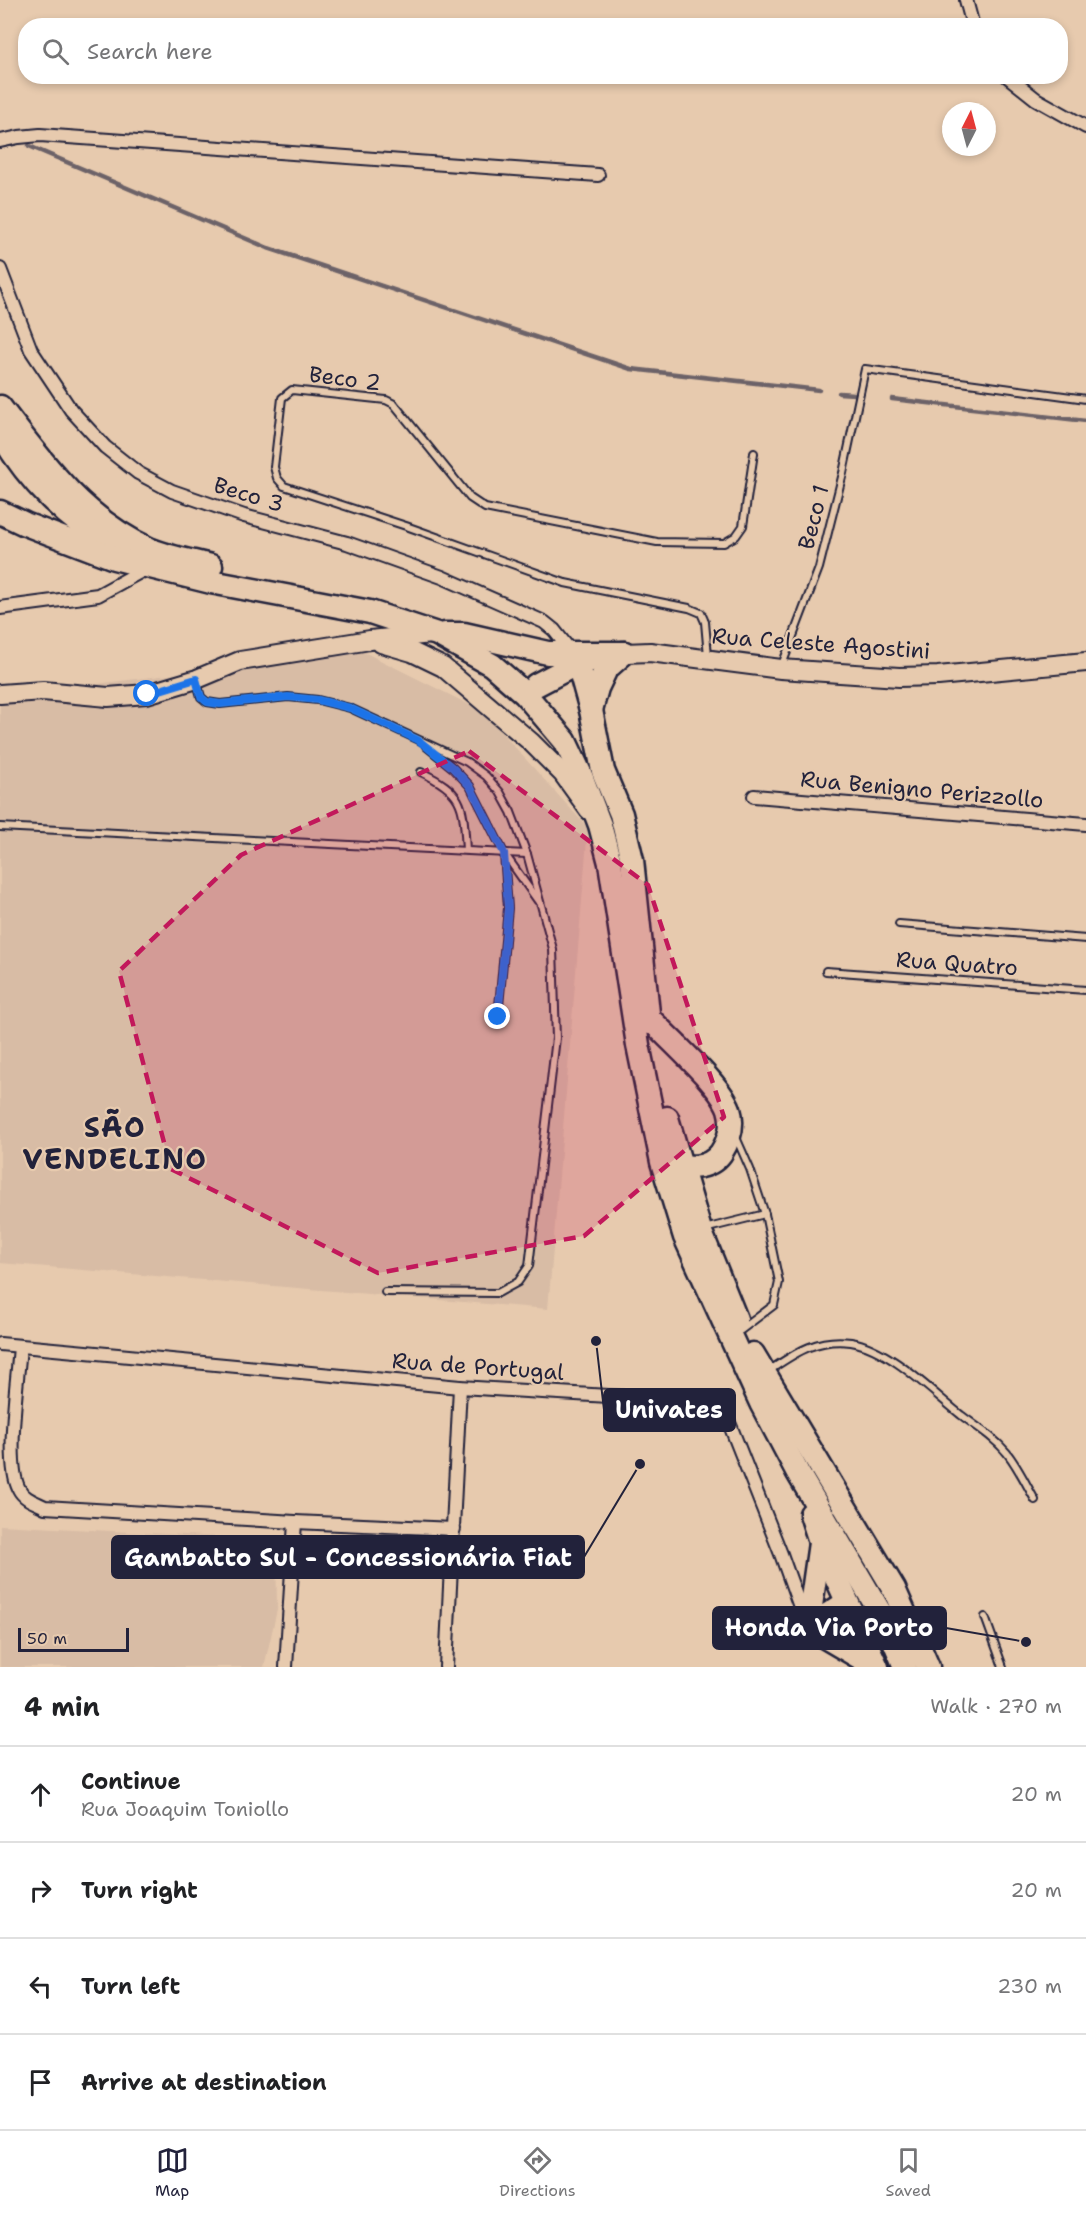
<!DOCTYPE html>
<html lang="en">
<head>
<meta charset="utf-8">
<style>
  :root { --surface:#fff; --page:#f6f6f6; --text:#202124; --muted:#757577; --line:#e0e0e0; --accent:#22223b }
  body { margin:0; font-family:"Shantell Sans",sans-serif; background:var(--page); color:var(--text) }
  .compass { position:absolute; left:942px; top:102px; width:54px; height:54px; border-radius:50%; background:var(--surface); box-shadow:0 3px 9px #0003; rotate:6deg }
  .scale { position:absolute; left:18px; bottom:15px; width:111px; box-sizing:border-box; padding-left:6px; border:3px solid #22223b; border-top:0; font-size:16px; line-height:21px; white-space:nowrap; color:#22223b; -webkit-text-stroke:4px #e7caae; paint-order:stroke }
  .stop { position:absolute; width:18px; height:18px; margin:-14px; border:4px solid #1a73e8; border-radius:50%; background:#fff }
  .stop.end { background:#1a73e8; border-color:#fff; box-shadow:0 2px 6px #0008 }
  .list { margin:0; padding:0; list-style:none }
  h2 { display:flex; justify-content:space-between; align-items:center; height:78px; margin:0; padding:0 24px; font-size:26px }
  h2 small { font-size:20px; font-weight:400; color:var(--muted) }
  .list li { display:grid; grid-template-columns:39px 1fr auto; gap:18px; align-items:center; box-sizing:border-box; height:96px; padding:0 24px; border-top:2px solid var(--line) }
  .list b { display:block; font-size:22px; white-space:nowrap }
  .list p { margin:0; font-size:20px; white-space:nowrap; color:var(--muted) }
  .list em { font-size:20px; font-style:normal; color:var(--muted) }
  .icon { flex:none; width:33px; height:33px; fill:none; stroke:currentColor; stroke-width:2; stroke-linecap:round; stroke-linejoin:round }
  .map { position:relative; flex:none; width:1086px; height:1667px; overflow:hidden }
  .search { position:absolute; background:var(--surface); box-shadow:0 3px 9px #0003; left:18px; right:18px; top:18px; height:66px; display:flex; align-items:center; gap:15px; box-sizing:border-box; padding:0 21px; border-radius:24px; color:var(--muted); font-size:22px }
  .sheet { height:462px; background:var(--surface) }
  nav { display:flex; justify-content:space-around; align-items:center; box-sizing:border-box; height:84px; border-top:2px solid var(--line); background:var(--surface); font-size:16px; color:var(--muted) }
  nav a { display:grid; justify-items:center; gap:3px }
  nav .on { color:var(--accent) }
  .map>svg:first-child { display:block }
</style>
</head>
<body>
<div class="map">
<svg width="1086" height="1667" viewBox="0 0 1086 1667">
  <rect width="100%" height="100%" fill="#e7caae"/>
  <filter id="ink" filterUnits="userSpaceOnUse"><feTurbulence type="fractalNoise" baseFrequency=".0167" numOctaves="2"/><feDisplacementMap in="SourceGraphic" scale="12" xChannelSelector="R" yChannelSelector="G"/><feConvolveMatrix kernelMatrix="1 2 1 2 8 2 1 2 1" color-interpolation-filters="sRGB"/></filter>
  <g filter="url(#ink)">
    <g fill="#d8bca5">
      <path d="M362 651 482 711 588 828 548 1309 0 1263V696Z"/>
      <path d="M0 1525 276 1540 277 1610 264 1667H0Z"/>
    </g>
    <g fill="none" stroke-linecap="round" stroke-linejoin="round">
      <g stroke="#6c6267" stroke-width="4.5">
        <path d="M29 146 268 248 631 369 819 390"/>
        <path d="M839 393 854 394"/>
        <path d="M892 399 1086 421"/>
      </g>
      <defs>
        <g id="lane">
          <path d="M708 656 705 622 701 613 689 608 565 583 406 526 284 486 277 478 274 467 282 398 292 390 386 400 394 404 470 498 485 508 657 542 724 543 736 536 743 526 754 453"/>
          <path d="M782 665 819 568 843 473 865 369 1086 399"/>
          <path d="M197 682 201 697 207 702 220 704 288 697 318 700 350 708 467 762 486 776 500 792 511 812 527 854 553 949 556 1038 529 1266 518 1282 498 1293 385 1292"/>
          <path d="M426 746 453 768 470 786 504 853 538 901"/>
          <path d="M421 772C465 793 463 805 466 850"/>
          <path d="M0 827 527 854"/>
          <path d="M899 924 1086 939"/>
          <path d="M826 971 1086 990"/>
          <path d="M498 1017 508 908 504 854"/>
          <path d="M735 1135 750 1169 765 1214 779 1282 774 1305 741 1330"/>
          <path d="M704 1229 765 1214"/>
          <path d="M767 1372C794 1354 816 1337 851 1342 889 1348 932 1392 961 1415 977 1427 994 1437 1007 1453 1018 1467 1026 1484 1035 1500"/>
          <path d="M985 1617 1003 1667"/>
        </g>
        <g id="street">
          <path d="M966 0 973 26"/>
          <path d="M1007 76 1036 99 1086 127"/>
          <path d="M0 141 19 137 40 135 598 175"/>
          <path d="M0 269 31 350 71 410 105 447 138 473 172 491 244 516 347 543 442 577 544 622 554 630 573 654"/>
          <path d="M0 608 98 595 149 567"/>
          <path d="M754 796 1086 824"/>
          <path d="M0 1344 460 1387 691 1401 713 1410 728 1420 781 1554 805 1621"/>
          <path d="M20 1346C18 1378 5 1463 19 1489 24 1499 35 1502 45 1507L295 1522 454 1529"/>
          <path d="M286 1667 295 1522"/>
          <path d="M446 1667 460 1387"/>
        </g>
        <g id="secondary">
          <path d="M381 643 412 652 443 667 531 742 563 774 589 810"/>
          <path d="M624 653 650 652 781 669 899 677 938 676 1086 662"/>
          <path d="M0 694 43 691 108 697 147 694 197 679 240 661 370 640 432 634"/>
        </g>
        <g id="highway">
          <path d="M0 407C42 462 84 520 149 549 168 557 191 561 211 566"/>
          <path d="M0 432C27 480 68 521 117 548"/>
          <path d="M0 512 25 524 114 558 211 582 370 612 437 634 492 665 525 694 565 741 580 773 600 825 610 863 638 1045 662 1162 685 1237 761 1403 798 1473 887 1624 905 1667"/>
          <path d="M445 634H464L548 653H624"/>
          <path d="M573 654 578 663 591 710 603 771 621 814 632 860 649 1023"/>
          <path d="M536 685 578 663 591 660"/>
          <path d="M591 710 597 688 606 669 624 653"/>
          <path d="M649 1018C669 1039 720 1084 729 1109 734 1125 730 1139 721 1153 708 1171 686 1168 666 1163"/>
          <path d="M667 1118 700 1230 736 1319"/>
          <path d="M753 1354 894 1589 928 1667"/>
          <path d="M811 1514 820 1542 877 1667"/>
          <path d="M808 1627 820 1543"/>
          <path d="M808 1627 876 1667"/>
          <path d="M808 1627 846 1603"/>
        </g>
      </defs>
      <use href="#lane" stroke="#22223b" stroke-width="10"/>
      <use href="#street" stroke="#22223b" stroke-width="16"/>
      <use href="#secondary" stroke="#22223b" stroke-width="22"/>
      <use href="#highway" stroke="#22223b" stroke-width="27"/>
      <use href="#lane" stroke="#e7caae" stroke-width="6"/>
      <use href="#street" stroke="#e7caae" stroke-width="12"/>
      <use href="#secondary" stroke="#e7caae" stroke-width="18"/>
      <use href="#highway" stroke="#e7caae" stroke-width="22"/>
    </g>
  </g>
  <g fill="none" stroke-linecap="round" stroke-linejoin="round" filter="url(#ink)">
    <path stroke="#1a73e8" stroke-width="8" d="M147 694 196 679 201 697 207 702 220 704 288 697 318 700 350 708 418 740 453 768 470 786 504 853 508 908 498 1017"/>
  </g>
  <path fill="#c2185b" fill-opacity="0.2" stroke="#c2185b" stroke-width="4.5" stroke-dasharray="12 8" stroke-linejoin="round" d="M469 751 648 885 724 1117 584 1236 378 1273 171 1169 119 971 241 855Z"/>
  <g text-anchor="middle" stroke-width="4.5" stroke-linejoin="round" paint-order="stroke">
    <g font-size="22" fill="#22223b" stroke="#e7caae">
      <text transform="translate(345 378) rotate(7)" y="8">Beco 2</text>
      <text transform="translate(249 494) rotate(17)" y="8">Beco 3</text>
      <text transform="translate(813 517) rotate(-76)" y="8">Beco 1</text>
      <text transform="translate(821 643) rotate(4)" y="8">Rua Celeste Agostini</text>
      <text transform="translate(922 789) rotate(5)" y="8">Rua Benigno Perizzollo</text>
      <text transform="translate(957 963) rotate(4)" y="8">Rua Quatro</text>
      <text transform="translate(478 1366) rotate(4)" y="8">Rua de Portugal</text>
    </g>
    <g font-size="28" font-weight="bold" letter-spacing="1.5" fill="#22223b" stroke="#e7caae">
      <text x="115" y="1137">SÃO<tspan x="115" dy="32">VENDELINO</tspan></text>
    </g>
  </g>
  <path fill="none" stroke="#22223b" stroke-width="2" d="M596 1341L604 1410M640 1464L584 1557M1026 1642L946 1628"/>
  <g fill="#22223b" stroke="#e7caae" stroke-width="2">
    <circle cx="596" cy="1341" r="6"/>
    <circle cx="640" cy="1464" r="6"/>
    <circle cx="1026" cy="1642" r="6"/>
  </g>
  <g fill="#22223b" stroke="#22223b" stroke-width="2">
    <rect x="604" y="1389" width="131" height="42" rx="6"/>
    <rect x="112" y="1536" width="472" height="42" rx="6"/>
    <rect x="713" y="1607" width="233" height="42" rx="6"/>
  </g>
  <g font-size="24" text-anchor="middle" font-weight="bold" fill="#fff">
    <text x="669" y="1418">Univates</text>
    <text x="348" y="1566">Gambatto Sul - Concessionária Fiat</text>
    <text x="829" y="1636">Honda Via Porto</text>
  </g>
</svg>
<svg class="compass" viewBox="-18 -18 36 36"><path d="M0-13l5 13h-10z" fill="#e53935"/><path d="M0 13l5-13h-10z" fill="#757577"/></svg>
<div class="scale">50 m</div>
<div class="stop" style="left:147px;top:694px"></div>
<div class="stop end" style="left:498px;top:1017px"></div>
<div class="search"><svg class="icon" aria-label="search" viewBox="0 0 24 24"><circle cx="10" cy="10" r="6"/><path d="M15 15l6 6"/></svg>Search here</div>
</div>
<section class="sheet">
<h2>4 min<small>Walk · 270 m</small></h2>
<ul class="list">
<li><svg class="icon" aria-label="ahead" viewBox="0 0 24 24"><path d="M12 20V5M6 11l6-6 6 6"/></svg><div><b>Continue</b><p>Rua Joaquim Toniollo</p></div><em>20 m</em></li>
<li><svg class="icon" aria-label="right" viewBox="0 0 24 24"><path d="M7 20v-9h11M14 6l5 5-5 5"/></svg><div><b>Turn right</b></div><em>20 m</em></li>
<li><svg class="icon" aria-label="left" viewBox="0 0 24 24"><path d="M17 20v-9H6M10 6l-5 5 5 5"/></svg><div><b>Turn left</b></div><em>230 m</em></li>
<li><svg class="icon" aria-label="arrive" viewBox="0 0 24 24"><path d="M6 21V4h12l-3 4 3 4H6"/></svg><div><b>Arrive at destination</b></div></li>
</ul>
</section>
<nav>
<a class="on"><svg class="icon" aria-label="map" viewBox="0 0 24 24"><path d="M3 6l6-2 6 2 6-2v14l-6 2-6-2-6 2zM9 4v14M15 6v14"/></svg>Map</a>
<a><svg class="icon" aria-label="directions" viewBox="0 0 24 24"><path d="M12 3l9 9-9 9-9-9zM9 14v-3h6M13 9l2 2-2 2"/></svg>Directions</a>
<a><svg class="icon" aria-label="saved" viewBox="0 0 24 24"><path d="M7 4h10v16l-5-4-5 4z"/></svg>Saved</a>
</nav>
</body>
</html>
